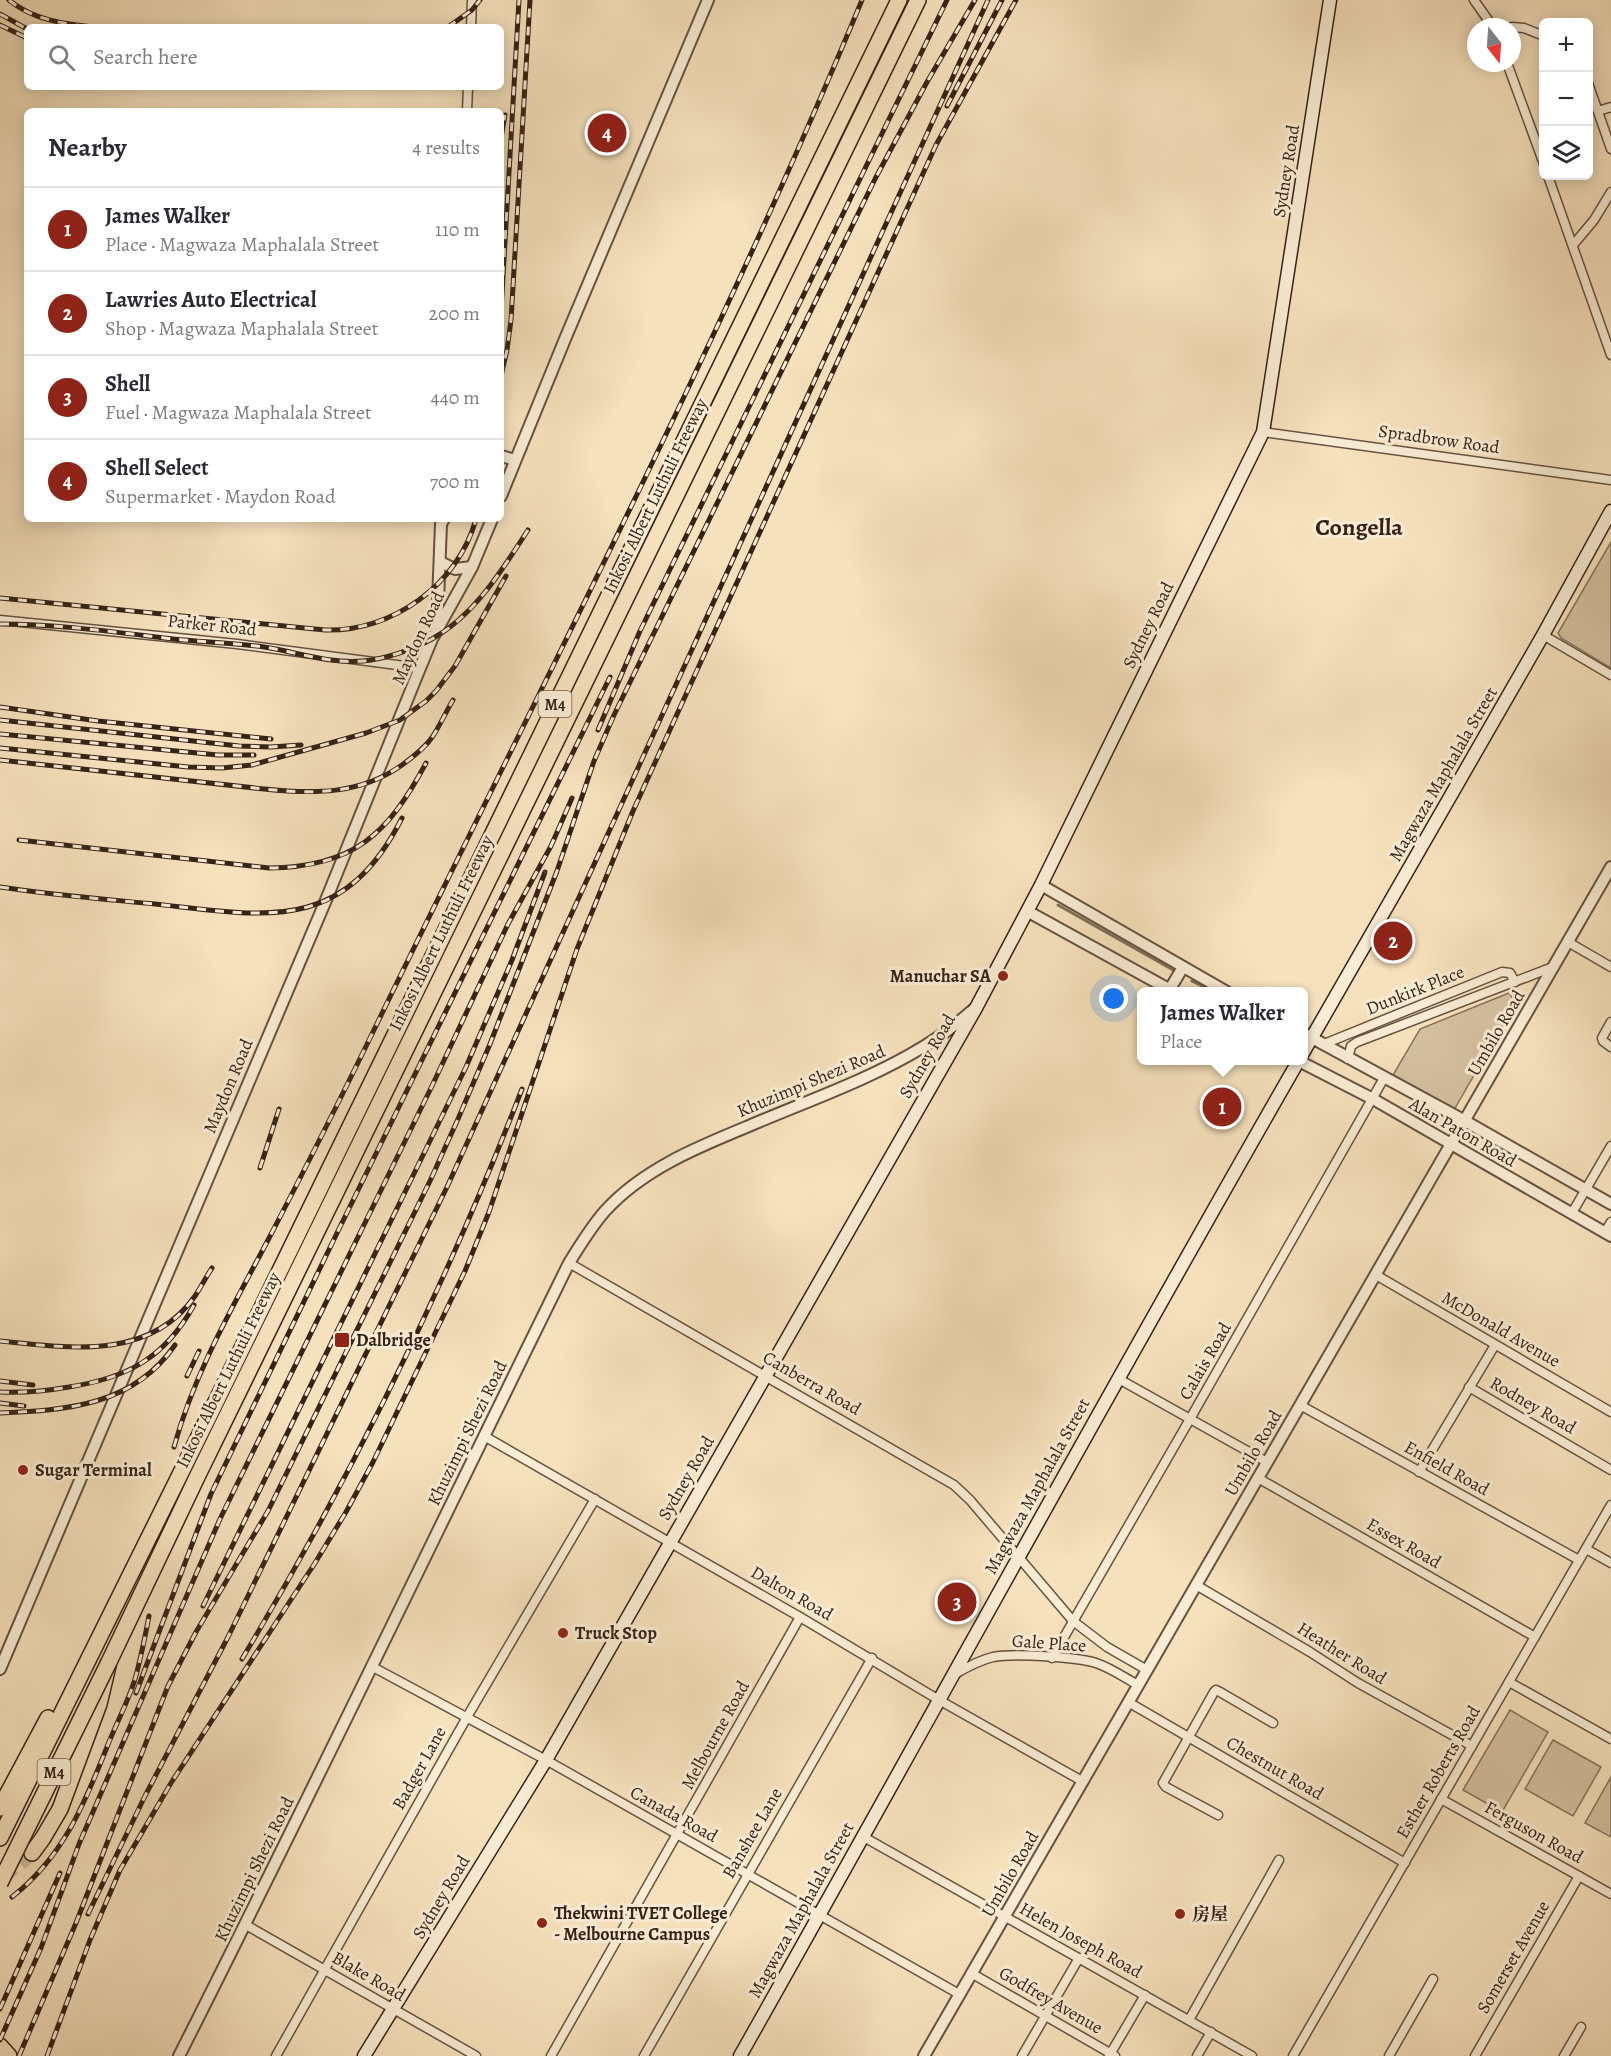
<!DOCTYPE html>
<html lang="en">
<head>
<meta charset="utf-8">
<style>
  :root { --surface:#fff; --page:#f7f7f7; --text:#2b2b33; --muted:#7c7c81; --line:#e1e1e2; --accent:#8f2418 }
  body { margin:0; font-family:Alegreya,"Noto Serif SC",serif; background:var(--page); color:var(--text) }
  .controls { position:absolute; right:18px; top:18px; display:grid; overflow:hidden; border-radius:9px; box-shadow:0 3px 15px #0003 }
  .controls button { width:54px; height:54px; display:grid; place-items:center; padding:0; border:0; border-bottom:2px solid var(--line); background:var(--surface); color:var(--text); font:30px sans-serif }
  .compass { position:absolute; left:1467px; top:18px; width:54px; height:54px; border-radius:50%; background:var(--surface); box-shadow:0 3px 15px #0003; rotate:163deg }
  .you { position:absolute; left:1114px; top:999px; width:21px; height:21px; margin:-15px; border:4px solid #fff; border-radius:50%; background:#1a73e8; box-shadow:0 0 0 9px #1a73e833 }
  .badge { display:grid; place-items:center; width:39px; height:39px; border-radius:50%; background:var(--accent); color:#fff; font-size:20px; font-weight:700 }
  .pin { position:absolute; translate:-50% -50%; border:3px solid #fff; box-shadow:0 2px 6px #0006 }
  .popup { position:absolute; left:1137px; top:987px; width:171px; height:78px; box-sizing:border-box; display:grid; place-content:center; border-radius:9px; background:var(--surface); filter:drop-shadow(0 2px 4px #0005); font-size:20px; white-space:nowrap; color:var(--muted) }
  .popup b { font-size:22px; color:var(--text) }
  .popup::after { content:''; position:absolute; left:50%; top:100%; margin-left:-12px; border:12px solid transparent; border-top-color:var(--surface) }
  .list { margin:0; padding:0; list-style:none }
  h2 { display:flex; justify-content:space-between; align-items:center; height:78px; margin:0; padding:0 24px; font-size:26px }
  h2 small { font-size:20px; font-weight:400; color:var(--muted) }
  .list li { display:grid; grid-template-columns:39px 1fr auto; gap:18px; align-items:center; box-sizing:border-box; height:84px; padding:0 24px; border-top:2px solid var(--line) }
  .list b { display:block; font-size:22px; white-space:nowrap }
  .list p { margin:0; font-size:20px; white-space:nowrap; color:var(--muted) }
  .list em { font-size:20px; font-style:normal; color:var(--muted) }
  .icon { flex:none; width:33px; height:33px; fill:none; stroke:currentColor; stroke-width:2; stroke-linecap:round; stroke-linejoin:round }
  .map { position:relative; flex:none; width:1611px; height:2056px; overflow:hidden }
  .search { position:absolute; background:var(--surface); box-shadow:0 3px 15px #0003; left:24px; top:24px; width:480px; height:66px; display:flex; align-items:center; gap:15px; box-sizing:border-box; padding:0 21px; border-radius:9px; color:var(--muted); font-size:22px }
  .panel { position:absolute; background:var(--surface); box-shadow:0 3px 15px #0003; left:24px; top:108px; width:480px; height:414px; border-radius:9px }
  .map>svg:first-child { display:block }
</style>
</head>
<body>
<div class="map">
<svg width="1611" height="2056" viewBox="0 0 1611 2056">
  <rect width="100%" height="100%" fill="#f6e1bd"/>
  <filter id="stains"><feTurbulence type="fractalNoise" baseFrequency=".00333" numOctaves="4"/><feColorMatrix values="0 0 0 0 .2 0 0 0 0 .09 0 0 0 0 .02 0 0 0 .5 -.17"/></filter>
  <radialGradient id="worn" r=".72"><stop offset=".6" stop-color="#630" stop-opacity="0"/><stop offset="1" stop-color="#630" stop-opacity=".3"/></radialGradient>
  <g fill="#d5c1a1" stroke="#86725c" stroke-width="1.5">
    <path d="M1611 542V668L1561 638 1558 633Z"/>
    <path d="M1509 993 1516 1002 1454 1110 1393 1075 1420 1029Z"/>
    <path d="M1510 1710 1548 1732 1502 1812 1463 1790Z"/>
    <path d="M1553 1740 1601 1767 1573 1816 1525 1789Z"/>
    <path d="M1611 1777V1837L1585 1823Z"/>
  </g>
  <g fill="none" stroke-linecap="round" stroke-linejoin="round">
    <g stroke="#826e59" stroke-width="3">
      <path d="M1058 905 1175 971"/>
      <path d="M1192 981 1204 987"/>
    </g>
    <path stroke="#d0bb9c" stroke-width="15" stroke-dasharray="15 8" stroke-linecap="butt" d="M1 1876 11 1870 32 1853"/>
    <defs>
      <g id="minor">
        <path d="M1474 0 1493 27"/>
        <path d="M471 27 472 0"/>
        <path d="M1512 27 1524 28 1544 36"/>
        <path d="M1507 63 1544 164"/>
        <path d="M1588 83 1611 149"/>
        <path d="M467 111 468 87"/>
        <path d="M1598 111 1611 107"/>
        <path d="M1548 176 1611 355"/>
        <path d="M1573 245 1594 220 1611 192"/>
        <path d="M1263 432 1611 480"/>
        <path d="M0 620 237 644 420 668"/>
        <path d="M1543 635 1611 675"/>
        <path d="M1568 942 1611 967"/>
        <path d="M1611 1022 1602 1038 1603 1041 1611 1047"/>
        <path d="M1324 1044 1502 972 1510 973 1515 982"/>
        <path d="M1348 1059 1351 1046 1357 1042 1553 967"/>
        <path d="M1572 1213 1611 1146"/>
        <path d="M1605 1232 1611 1222"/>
        <path d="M569 1263 954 1485 970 1500 1073 1621 1107 1647 1147 1670"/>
        <path d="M1376 1275 1611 1412"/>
        <path d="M1117 1378 1267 1462"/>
        <path d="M1469 1387 1611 1470"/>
        <path d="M1300 1405 1579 1560"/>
        <path d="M484 1436 800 1617 939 1700 1082 1781"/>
        <path d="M1419 1472 1495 1345"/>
        <path d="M1258 1478 1535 1637"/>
        <path d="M1586 1549 1611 1563"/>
        <path d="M1196 1585 1310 1652 1358 1683 1472 1746"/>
        <path d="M1052 1658 1190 1419 1384 1078"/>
        <path d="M371 1666 546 1760 959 1994"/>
        <path d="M955 1674C967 1667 980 1660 993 1657 1013 1653 1077 1657 1096 1663 1111 1668 1125 1678 1138 1685"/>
        <path d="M1509 1682 1611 1739"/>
        <path d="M1128 1702 1405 1863"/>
        <path d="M1441 1799 1611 1894"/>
        <path d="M1218 1815 1166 1787 1163 1783 1214 1692 1216 1690 1220 1692 1273 1723"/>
        <path d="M862 1836 1252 2056"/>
        <path d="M246 1925 476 2056"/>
        <path d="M971 1973 1115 2056"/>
        <path d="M1189 2020 1279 1860"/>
        <path d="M276 2056 467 1717 595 1499"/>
        <path d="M551 2056 800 1617"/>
        <path d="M644 2056 872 1658"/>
        <path d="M1022 2056 1079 1958"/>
        <path d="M1109 2056 1145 1995"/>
        <path d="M1197 2056 1211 2032"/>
        <path d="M1293 2056 1611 1505"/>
        <path d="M1389 2056 1433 1979"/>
        <path d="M1475 2056 1579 1876"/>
        <path d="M1564 2056 1581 2027"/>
      </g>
      <g id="tertiary">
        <path d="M501 456 515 460"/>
        <path d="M501 496 565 339 708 0"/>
        <path d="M440 562 455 569 472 567"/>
        <path d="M437 627 441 524 444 519"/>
        <path d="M1041 885 1227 992"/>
        <path d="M1027 911 1174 992"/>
        <path d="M1170 989 1183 967"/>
        <path d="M1303 1033 1465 1121 1611 1204"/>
        <path d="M1297 1060 1373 1099 1611 1236"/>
        <path d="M0 1669 326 900 420 668 432 639 472 567 492 519"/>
        <path d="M179 2056C312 1793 439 1527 569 1263 580 1245 591 1227 605 1211 643 1169 698 1147 749 1126 807 1101 869 1080 923 1047 941 1036 958 1023 974 1009"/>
        <path d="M924 2056 1611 867"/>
      </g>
      <g id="secondary">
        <path d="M1303 1053 1543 635 1611 511"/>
        <path d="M364 2056 546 1760 976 1008 1041 885 1263 432 1330 0"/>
        <path d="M740 2056C927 1725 1109 1390 1299 1060"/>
      </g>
      <g id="motorway">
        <path d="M0 1808 48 1718"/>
        <path d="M0 1838 212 1410 899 0"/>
        <path d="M32 1853 43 1838 60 1809 99 1704 109 1662 197 1477 918 0"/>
        <path d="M0 2046 9 2056"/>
      </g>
    </defs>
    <use href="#minor" stroke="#665240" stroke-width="11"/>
    <use href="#tertiary" stroke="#665240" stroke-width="14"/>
    <use href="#secondary" stroke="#362217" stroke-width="15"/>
    <use href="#motorway" stroke="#362217" stroke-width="18"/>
    <use href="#minor" stroke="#f9ecd4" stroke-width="8"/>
    <use href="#tertiary" stroke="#f9ecd4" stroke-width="10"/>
    <use href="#secondary" stroke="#f9ecd4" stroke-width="12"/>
    <use href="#motorway" stroke="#f6e1bd" stroke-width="15"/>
    <defs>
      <g id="rail">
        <path d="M9 0C33 20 64 24 94 27"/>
        <path d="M0 14 27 29"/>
        <path d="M0 25 27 38"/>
        <path d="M448 27 472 10 480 0"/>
        <path d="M947 106 1002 0"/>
        <path d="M501 138 505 115"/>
        <path d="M501 311 519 0"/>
        <path d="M501 376 507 350 511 320 530 0"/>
        <path d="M0 598 325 630C392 632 458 585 476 519"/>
        <path d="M0 624C58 624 115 632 173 639 203 642 233 643 264 647 297 652 329 664 363 661 385 659 412 650 432 639 475 615 502 570 528 530"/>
        <path d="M0 707 98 721 271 739"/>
        <path d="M0 720 239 746 271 747 301 745"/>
        <path d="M598 730 640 631 947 0"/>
        <path d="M0 734 218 755H254"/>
        <path d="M0 748 188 767 222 768 252 765 366 733 400 720 426 701 436 691 455 666 506 576"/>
        <path d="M0 760 264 789C313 794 360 795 402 765 413 757 425 748 433 736 440 725 446 712 453 700"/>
        <path d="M19 840 269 868C354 867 388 834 426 763"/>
        <path d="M0 887C51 895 103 899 155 904 265 916 343 935 402 818"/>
        <path d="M260 1168 279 1109"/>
        <path d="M0 1341C68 1348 150 1361 195 1296 201 1287 206 1277 212 1268"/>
        <path d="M187 1376 199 1351"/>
        <path d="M0 1381 33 1385"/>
        <path d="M0 1392C23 1393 46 1391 69 1387 127 1378 165 1358 194 1305"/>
        <path d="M0 1403 24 1406"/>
        <path d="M0 1413C67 1410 133 1406 175 1345"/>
        <path d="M174 1447C194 1374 232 1308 267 1242 303 1173 338 1104 372 1034 538 691 716 352 862 0"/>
        <path d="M203 1606 466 1067 512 960 545 872"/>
        <path d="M242 1659C351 1477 446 1286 522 1089"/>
        <path d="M136 1693 211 1494 338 1231 610 677"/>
        <path d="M12 1897C63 1857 84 1805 107 1747 116 1724 128 1702 135 1679 141 1658 145 1637 149 1616"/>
        <path d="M88 1914 145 1796 228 1637 447 1187 988 0"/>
        <path d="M0 2009 60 1873"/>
        <path d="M0 2040 41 1948 79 1844 220 1519 431 1088 508 924 551 846 572 798"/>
        <path d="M19 2056 76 1923 168 1686 196 1632 268 1511 430 1181 458 1119 490 1044 557 871 594 761 614 715 875 179 927 82 975 0"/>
        <path d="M47 2056 90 1940 120 1870 171 1783 315 1563 346 1512 373 1462 465 1271 489 1212 577 949 633 811 936 145 1016 0"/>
      </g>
    </defs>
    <use href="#rail" stroke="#362217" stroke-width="5"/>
    <use href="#rail" stroke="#f9ecd4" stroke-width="3" stroke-dasharray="9" stroke-linecap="butt"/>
    <defs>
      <path id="motorway-bridge" d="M0 1883 109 1662"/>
    </defs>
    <use href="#motorway-bridge" stroke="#362217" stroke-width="18" stroke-linecap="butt"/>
    <use href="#motorway-bridge" stroke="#f6e1bd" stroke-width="15"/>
  </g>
  <g fill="#8f2418" stroke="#f9ecd4" stroke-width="2">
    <circle cx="1003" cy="976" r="6"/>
    <rect x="334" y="1332" width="16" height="16" rx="3"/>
    <circle cx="23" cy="1470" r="6"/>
    <circle cx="563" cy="1633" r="6"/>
    <circle cx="1180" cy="1914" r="6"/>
    <circle cx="542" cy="1923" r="6"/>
  </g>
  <g text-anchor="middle" stroke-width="6" stroke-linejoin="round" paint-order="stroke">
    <g fill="#f9ecd4" stroke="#705f50" stroke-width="1.5">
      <rect x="538.5" y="691" width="33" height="26" rx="4.5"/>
      <rect x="37.5" y="1759" width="33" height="26" rx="4.5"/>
    </g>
    <g font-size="16" font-weight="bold" fill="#362217">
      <text x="555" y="710">M4</text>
      <text x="54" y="1778">M4</text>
    </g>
    <g font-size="18" fill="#362217" stroke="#f9ecd4">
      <text transform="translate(1286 171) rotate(-81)" y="6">Sydney Road</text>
      <text transform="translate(1439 439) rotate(8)" y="6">Spradbrow Road</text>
      <text transform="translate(655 496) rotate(-64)" y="6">Inkosi Albert Luthuli Freeway</text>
      <text transform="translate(212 625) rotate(6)" y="6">Parker Road</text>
      <text transform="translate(1148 625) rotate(-64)" y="6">Sydney Road</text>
      <text transform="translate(418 638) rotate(-65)" y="6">Maydon Road</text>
      <text transform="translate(1443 774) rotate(-60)" y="6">Magwaza Maphalala Street</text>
      <text transform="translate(441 933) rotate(-64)" y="6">Inkosi Albert Luthuli Freeway</text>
      <text transform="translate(1415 990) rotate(-22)" y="6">Dunkirk Place</text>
      <text transform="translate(1496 1033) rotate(-60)" y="6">Umbilo Road</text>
      <text transform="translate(927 1056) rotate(-60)" y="6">Sydney Road</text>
      <text transform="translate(811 1081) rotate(-23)" y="6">Khuzimpi Shezi Road</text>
      <text transform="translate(228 1086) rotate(-67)" y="6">Maydon Road</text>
      <text transform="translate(1463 1132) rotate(30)" y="6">Alan Paton Road</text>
      <text transform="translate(1501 1329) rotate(30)" y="6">McDonald Avenue</text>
      <text transform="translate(1205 1361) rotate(-60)" y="6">Calais Road</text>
      <text transform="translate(228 1370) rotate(-64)" y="6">Inkosi Albert Luthuli Freeway</text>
      <text transform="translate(812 1383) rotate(30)" y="6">Canberra Road</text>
      <text transform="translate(1533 1405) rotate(30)" y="6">Rodney Road</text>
      <text transform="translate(467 1433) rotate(-64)" y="6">Khuzimpi Shezi Road</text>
      <text transform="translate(1253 1453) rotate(-60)" y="6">Umbilo Road</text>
      <text transform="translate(1447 1468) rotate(29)" y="6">Enfield Road</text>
      <text transform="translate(686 1478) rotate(-60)" y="6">Sydney Road</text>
      <text transform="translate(1037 1486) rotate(-61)" y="6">Magwaza Maphalala Street</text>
      <text transform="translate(1404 1543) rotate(30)" y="6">Essex Road</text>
      <text transform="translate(792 1593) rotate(30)" y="6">Dalton Road</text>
      <text transform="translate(1049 1643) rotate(4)" y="6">Gale Place</text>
      <text transform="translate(1342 1653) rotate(32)" y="6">Heather Road</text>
      <text transform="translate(715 1735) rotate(-61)" y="6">Melbourne Road</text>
      <text transform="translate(419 1768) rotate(-61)" y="6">Badger Lane</text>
      <text transform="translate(1275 1768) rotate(30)" y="6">Chestnut Road</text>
      <text transform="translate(1438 1772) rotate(-60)" y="6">Esther Roberts Road</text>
      <text transform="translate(674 1814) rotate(29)" y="6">Canada Road</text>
      <text transform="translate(1534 1832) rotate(29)" y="6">Ferguson Road</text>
      <text transform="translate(752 1833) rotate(-60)" y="6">Banshee Lane</text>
      <text transform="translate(254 1869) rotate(-64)" y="6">Khuzimpi Shezi Road</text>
      <text transform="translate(1010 1874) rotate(-60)" y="6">Umbilo Road</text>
      <text transform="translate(441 1897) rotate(-59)" y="6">Sydney Road</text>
      <text transform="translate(801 1910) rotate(-61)" y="6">Magwaza Maphalala Street</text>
      <text transform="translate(1081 1940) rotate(29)" y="6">Helen Joseph Road</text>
      <text transform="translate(1513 1957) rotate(-60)" y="6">Somerset Avenue</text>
      <text transform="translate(369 1976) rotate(30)" y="6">Blake Road</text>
      <text transform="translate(1051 2000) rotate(30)" y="6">Godfrey Avenue</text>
    </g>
    <g font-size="18" font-weight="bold" fill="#362217" stroke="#f9ecd4" text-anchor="start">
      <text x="991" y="982" text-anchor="end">Manuchar SA</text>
      <text x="356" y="1346">Dalbridge</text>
      <text x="35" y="1476">Sugar Terminal</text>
      <text x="575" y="1639">Truck Stop</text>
      <text x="554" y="1919">Thekwini TVET College<tspan x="554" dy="21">- Melbourne Campus</tspan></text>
      <text x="1192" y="1920">房屋</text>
    </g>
    <g font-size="24" font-weight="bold" fill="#362217" stroke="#f9ecd4">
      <text x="1359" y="535">Congella</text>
    </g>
  </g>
  <rect width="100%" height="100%" filter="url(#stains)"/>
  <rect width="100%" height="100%" fill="url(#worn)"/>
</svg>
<div class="controls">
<button>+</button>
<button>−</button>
<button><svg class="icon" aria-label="layers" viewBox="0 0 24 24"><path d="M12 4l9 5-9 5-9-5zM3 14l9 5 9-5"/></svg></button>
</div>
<svg class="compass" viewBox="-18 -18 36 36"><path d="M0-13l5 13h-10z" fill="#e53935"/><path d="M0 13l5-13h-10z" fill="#7c7c81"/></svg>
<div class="you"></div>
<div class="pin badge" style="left:1222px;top:1107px">1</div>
<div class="popup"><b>James Walker</b>Place</div>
<div class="pin badge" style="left:1393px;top:941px">2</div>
<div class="pin badge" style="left:957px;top:1602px">3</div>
<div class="pin badge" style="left:607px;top:133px">4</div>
<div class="search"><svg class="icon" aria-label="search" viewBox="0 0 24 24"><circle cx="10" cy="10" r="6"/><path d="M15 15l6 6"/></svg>Search here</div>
<section class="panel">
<h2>Nearby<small>4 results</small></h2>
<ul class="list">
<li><span class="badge">1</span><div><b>James Walker</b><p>Place · Magwaza Maphalala Street</p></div><em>110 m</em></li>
<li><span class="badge">2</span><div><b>Lawries Auto Electrical</b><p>Shop · Magwaza Maphalala Street</p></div><em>200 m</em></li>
<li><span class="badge">3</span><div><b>Shell</b><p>Fuel · Magwaza Maphalala Street</p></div><em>440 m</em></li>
<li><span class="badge">4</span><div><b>Shell Select</b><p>Supermarket · Maydon Road</p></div><em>700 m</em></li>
</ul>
</section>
</div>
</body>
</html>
